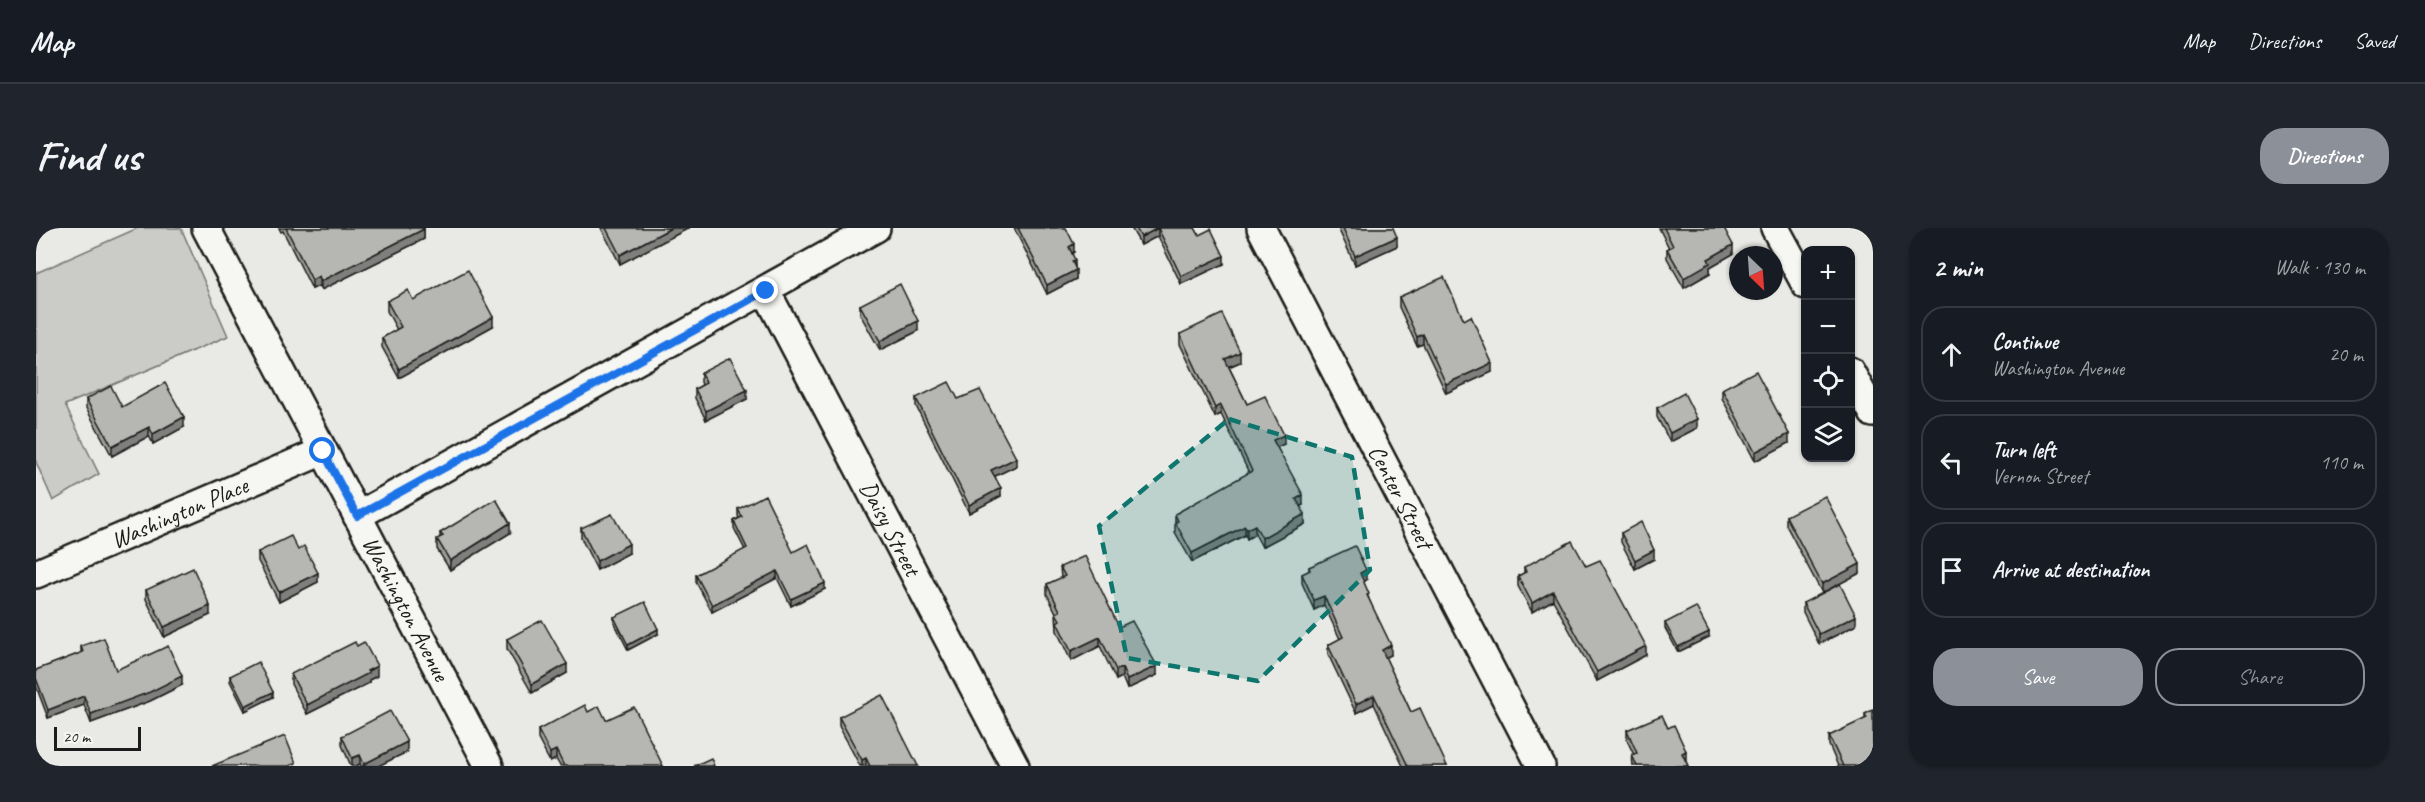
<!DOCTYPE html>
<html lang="en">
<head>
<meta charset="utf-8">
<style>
  :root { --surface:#171b24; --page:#20242c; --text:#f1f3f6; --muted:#9ea1a6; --line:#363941; --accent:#8c9099 }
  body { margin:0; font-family:Caveat,sans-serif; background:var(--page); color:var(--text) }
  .controls { position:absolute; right:18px; top:18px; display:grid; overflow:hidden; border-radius:12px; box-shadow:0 2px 4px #0004 }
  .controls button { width:54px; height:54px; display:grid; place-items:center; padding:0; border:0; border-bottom:2px solid var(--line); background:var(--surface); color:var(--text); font:30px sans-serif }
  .compass { position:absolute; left:1693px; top:18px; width:54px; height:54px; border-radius:50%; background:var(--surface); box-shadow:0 2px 4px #0004; rotate:155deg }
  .scale { position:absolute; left:18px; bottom:15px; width:87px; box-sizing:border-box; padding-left:6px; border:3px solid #1c1c1c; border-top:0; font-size:16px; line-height:21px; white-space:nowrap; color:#1c1c1c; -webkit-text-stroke:4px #f6f6f2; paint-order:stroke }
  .stop { position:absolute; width:18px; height:18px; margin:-14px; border:4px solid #1a73e8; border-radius:50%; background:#fff }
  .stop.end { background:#1a73e8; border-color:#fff; box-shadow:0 2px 6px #0008 }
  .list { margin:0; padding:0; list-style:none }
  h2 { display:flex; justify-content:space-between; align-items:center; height:78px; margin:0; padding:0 24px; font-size:26px }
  h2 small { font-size:20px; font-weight:400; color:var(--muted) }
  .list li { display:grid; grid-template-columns:39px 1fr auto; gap:18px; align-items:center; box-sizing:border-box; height:96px; margin:0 12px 12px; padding:0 12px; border:2px solid var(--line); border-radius:24px }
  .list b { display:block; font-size:22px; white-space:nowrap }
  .list p { margin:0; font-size:20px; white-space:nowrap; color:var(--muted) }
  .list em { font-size:20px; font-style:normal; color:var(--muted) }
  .actions { display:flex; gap:12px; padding:18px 24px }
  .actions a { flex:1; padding:14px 0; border:2px solid var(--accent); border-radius:24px; text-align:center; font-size:21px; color:var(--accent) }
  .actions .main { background:var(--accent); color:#fff }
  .icon { flex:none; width:33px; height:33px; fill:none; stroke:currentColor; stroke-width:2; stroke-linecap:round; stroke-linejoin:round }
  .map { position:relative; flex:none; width:1837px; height:538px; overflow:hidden; border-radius:24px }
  header { display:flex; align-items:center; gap:36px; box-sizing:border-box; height:84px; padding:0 30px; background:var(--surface); border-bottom:2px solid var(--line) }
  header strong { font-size:28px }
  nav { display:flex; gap:33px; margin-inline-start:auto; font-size:21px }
  .intro { display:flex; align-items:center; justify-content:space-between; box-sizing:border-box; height:144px; padding:0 36px }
  h1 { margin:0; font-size:42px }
  .button { padding:15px 27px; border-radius:24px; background:var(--accent); color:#fff; font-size:21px; font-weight:700 }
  main { display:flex; gap:36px; padding:0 36px }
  aside { flex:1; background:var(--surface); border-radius:24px; box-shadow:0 2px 4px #0004 }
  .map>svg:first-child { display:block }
</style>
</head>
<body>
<header>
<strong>Map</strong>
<nav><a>Map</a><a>Directions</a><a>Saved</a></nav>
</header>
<div class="intro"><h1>Find us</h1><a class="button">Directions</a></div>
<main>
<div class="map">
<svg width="1837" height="538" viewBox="0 0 1837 538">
  <rect width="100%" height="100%" fill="#e9e9e5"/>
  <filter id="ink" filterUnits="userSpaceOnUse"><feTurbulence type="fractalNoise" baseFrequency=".0167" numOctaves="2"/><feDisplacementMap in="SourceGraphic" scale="12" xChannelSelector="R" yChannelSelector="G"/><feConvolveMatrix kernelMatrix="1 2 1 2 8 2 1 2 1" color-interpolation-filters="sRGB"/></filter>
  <g filter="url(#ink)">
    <path fill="#cbcbc7" stroke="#747472" stroke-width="1.5" d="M102 0H145L192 108 29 177 63 246 17 273 0 234V45Z"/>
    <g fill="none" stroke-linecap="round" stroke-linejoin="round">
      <defs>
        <g id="street">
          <path id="s1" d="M170 0 453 538"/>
          <path id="s2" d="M1225 0 1505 538"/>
          <path d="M1739 0 1770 57"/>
          <path id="s3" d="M730 63 979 538"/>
          <path d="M1814 143 1837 185"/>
          <path d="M321 288 840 0"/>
          <path id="s4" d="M0 346 287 223"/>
        </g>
      </defs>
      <use href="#street" stroke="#1c1c1c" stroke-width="32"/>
      <use href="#street" stroke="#f6f6f2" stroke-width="27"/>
    </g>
    <g fill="#9d9d9a" stroke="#1c1c1c" stroke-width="1.5">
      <path d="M243 0H388V11L285 62 283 58 276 61 247 3 245 4Z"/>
      <path d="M565 0H653L584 36Z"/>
      <path d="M978 0H1030L1038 24 1036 25 1039 40 1040 51 1011 66Z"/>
      <path d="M1095 0H1159L1163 7 1188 36 1145 56 1122 8 1105 17Z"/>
      <path d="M1302 0H1357L1361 18 1319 37Z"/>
      <path d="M1623 0H1688L1697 26 1674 39V45L1648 60 1631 30V21L1633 20Z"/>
      <path d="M1363 69 1428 92 1456 144 1410 165 1387 116 1381 118 1363 79Z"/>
      <path d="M351 73 457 98 363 150 346 119V110L361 102 351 83Z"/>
      <path d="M824 77 882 103 844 122 824 86Z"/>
      <path d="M1144 106 1204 134 1193 139 1211 176 1248 216 1241 219 1267 277 1264 278 1269 296 1226 319 1219 306 1211 311 1209 307 1156 334 1139 304V286L1213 245 1185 186 1179 189 1144 116Z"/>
      <path d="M665 145 711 171 670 192 659 170V161L666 157 665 154Z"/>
      <path d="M1686 161 1753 215 1719 233 1686 170Z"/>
      <path d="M880 170 980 238 959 248 965 268 933 285 880 178Z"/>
      <path d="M50 171 86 179 148 199 117 216 113 208 76 228 50 180Z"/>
      <path d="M1621 180 1661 200 1634 214 1621 189Z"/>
      <path d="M702 281 757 324 789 361 755 378 741 350 676 384 660 354V347L709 322 698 300V293L703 290 702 288Z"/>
      <path d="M1750 288 1824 345 1786 365 1750 297Z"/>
      <path d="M545 300 593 325 561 342 545 310Z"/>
      <path d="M404 305H474L414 342 401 321V311L404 310Z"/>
      <path d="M1585 305 1618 331 1599 341 1585 314Z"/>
      <path d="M262 322 282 354 243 374 222 333V324Z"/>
      <path d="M1550 338 1610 427 1561 453 1517 372 1496 384 1482 358V348L1488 345V339Z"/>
      <path d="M1024 339 1083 399 1121 447 1091 461 1086 449 1080 452 1064 418 1035 433 1021 403 1020 385 1011 366V356L1025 350Z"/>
      <path d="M1273 339 1330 352 1327 353 1333 371 1355 427 1349 429 1375 484 1411 538H1367L1338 476 1320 485 1292 426V417L1304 411 1288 377 1278 382 1266 355V346L1273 343Z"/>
      <path d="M110 362 174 387 128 409 110 371Z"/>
      <path d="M1767 375 1820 397 1783 416 1767 384Z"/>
      <path d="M578 389 622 406 592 422 578 394Z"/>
      <path d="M1629 395 1673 409 1642 424 1629 400Z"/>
      <path d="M471 411 531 445 496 465 471 421Z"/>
      <path d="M45 418 80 442 146 457 114 473 55 495 48 477 12 490 0 458V442L45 425Z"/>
      <path d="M255 446 341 448 333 452V455L271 486 255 456Z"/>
      <path d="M194 448 237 469 209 483 194 453Z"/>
      <path d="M1837 482V538H1802L1793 517V508L1829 491V486Z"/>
      <path d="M552 484 570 492 627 538H524L520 531 514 534 502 511V502Z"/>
      <path d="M803 489 882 538H824L803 498Z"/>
      <path d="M1632 500 1650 533 1652 538H1597L1596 527H1598L1591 512V502Z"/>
      <path d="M306 508 371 524 342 538H325L324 536 320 538H315L306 517Z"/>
    </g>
    <g fill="#7f7f7d" stroke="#1c1c1c" stroke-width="1.5">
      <path d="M635 0H653L584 36V27Z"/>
      <path d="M1122 0V8L1105 17V9Z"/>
      <path d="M388 1V11L285 62V53Z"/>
      <path d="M1361 9V18L1319 37V28Z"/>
      <path d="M1038 16V24L1033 27V19Z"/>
      <path d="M1697 17V26L1674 39V45L1648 60V50L1672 31Z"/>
      <path d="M1188 28V36L1145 56V48Z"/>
      <path d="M1039 32V40L1036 33Z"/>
      <path d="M1040 42V51L1011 66V57Z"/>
      <path d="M283 48V58L276 61V52Z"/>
      <path d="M457 89V98L363 150V141Z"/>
      <path d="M882 93V103L844 122V113Z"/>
      <path d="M1387 106V116L1381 118V109Z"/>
      <path d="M1204 124V134L1189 140V131Z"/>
      <path d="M1456 135V144L1410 165V156Z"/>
      <path d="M711 162V171L670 192V183Z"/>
      <path d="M1185 177V186L1179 189V180Z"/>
      <path d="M148 189V199L117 216V206Z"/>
      <path d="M1661 191V200L1634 214V205Z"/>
      <path d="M113 199V208L76 228V218Z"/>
      <path d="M1753 206V215L1719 233V224Z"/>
      <path d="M1248 207V216L1237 221V212Z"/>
      <path d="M980 230V238L955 250V242Z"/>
      <path d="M965 260V268L933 285V277Z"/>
      <path d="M1267 267V277L1260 280V271Z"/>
      <path d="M1269 286V296L1226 319V310Z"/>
      <path d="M474 295V305L414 342V333Z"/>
      <path d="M1219 297V306L1211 311V301Z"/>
      <path d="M1209 298V307L1156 334V325Z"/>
      <path d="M593 316V325L561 342V333Z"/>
      <path d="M1618 322V331L1599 341V332Z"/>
      <path d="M1824 336V345L1786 365V356Z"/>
      <path d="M1330 342V352L1324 355V345Z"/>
      <path d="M741 343V350L676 384V377Z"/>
      <path d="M282 345V354L243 374V364Z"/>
      <path d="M789 355V361L755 378V371Z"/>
      <path d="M1517 363V372L1496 384V375Z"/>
      <path d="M1288 368V377L1278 382V372Z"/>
      <path d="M174 378V387L128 409V399Z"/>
      <path d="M1820 388V397L1783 416V406Z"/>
      <path d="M622 401V406L592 422V417Z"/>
      <path d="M1673 404V409L1642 424V419Z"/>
      <path d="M1064 409V418L1035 433V423Z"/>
      <path d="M1355 417V427L1346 431V422Z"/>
      <path d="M1610 418V427L1561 453V444Z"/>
      <path d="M531 436V445L496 465V456Z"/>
      <path d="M341 438V448L333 452V455L271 486V477Z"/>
      <path d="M1121 438V447L1091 461V452Z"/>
      <path d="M1086 440V449L1080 452V442Z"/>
      <path d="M146 448V457L114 473 55 495V486Z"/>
      <path d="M237 464V469L209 483V478Z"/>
      <path d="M1338 467V476L1320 485V476Z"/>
      <path d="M48 468V477L12 490V482Z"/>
      <path d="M371 514V524L342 538H328V536Z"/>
      <path d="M520 522V531L514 534V525Z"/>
      <path d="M1650 523V533L1646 534V525Z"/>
      <path d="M324 527V536L320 538H316V530Z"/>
      <path d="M830 530V538H826V532Z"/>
    </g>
    <g fill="#b6b6b3" stroke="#1c1c1c" stroke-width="1.5">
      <path d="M250 0H388V1L285 53 283 48 276 52Z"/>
      <path d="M570 0H635L584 27Z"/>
      <path d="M982 0H1030L1038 16 1033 19 1039 32 1036 33 1040 42 1011 57Z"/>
      <path d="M1100 0H1122L1105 9Z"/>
      <path d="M1122 0H1159L1163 7 1175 1 1188 28 1145 48Z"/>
      <path d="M1307 0H1357L1361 9 1319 28Z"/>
      <path d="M1628 0H1688L1697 17 1672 31 1674 35 1648 50 1631 21 1637 18Z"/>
      <path d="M432 42 457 89 363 141 346 110 365 99 351 73 372 62 377 72Z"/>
      <path d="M1408 49 1428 92 1435 88 1456 135 1410 156 1387 106 1381 109 1363 69Z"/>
      <path d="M864 56 882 93 844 113 824 77Z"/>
      <path d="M1186 86 1204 124 1189 131 1211 176 1229 168 1248 207 1237 212 1267 267 1260 271 1269 286 1226 310 1219 297 1211 301 1209 298 1156 325 1139 294 1142 293 1139 286 1216 243 1185 177 1179 180 1144 106Z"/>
      <path d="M694 130 711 162 670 183 659 161 670 155 665 145Z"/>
      <path d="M1720 143 1753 206 1719 224 1686 161Z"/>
      <path d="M913 154 922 171 944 162 980 230 955 242 965 260 933 277 880 170Z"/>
      <path d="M129 155 148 189 117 206 113 199 76 218 50 171 75 158 86 179Z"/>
      <path d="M1648 165 1661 191 1634 205 1621 180Z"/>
      <path d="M729 267 757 324 772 316 789 355 755 371 741 343 676 377 660 347 711 320 698 293 706 289 702 281Z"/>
      <path d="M1789 268 1824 336 1786 356 1750 288Z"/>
      <path d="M460 271 474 295 414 333 401 311 407 308 404 305Z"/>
      <path d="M576 286 593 316 561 333 545 300Z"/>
      <path d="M1605 294 1618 322 1599 332 1585 305Z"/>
      <path d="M255 308 262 322 268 318 282 345 243 364 222 324Z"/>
      <path d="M1536 313 1550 338 1564 332 1610 418 1561 444 1517 363 1496 375 1482 348 1490 344 1488 339Z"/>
      <path d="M1319 318 1330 342 1324 345 1333 366 1331 367 1355 417 1346 422 1375 484 1384 480 1411 538H1372L1338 467 1320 476 1292 417 1307 409 1288 368 1278 372 1266 346 1274 342 1273 339Z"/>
      <path d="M1049 328 1083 399 1096 393 1121 438 1091 452 1086 440 1080 442 1064 409 1035 423 1021 394 1024 392 1020 385 1024 383 1011 356 1029 348 1024 339Z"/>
      <path d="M157 340 174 378 128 399 110 362Z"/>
      <path d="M1804 356 1820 388 1783 406 1767 375Z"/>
      <path d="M609 374 622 401 592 417 578 389Z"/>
      <path d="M1660 379 1673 404 1642 419 1629 395Z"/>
      <path d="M506 392 531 436 496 456 471 411Z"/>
      <path d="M68 410 80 442 132 418 146 448 114 464 55 486 48 468 12 482 0 450V442L47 424 45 418Z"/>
      <path d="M319 414 321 418 328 414 341 438 331 443 333 445 271 477 255 446Z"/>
      <path d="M222 434 237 464 209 478 194 448Z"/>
      <path d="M846 467 882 538H834L830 530 826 532 803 489Z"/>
      <path d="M549 477 552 484 563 478 570 492 598 479 627 538H528L520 522 514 525 502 502Z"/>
      <path d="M1837 482V538H1807L1793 508 1831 490 1829 486Z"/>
      <path d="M354 483 371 514 328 536 324 527 316 530 306 508Z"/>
      <path d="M1626 487 1632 500 1638 497 1650 523 1646 525 1652 538H1601L1596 527 1601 525 1591 502Z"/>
      <path d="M249 508 260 535 253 538H176Z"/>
      <path d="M675 530 678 538H658Z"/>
    </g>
  </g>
  <g fill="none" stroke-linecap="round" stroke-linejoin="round" filter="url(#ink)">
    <path stroke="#1a73e8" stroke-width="8" d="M287 223 321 288 730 63"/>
  </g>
  <path fill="#0f766e" fill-opacity="0.2" stroke="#0f766e" stroke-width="4.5" stroke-dasharray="12 8" stroke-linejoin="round" d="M1193 191 1316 229 1334 342 1222 453 1091 430 1063 298Z"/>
  <g text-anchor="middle" stroke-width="5" stroke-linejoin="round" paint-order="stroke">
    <g font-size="24" fill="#1c1c1c" stroke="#f6f6f2">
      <text dy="8" stroke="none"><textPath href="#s2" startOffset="303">Center Street</textPath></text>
      <text dy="8" stroke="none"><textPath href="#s4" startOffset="156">Washington Place</textPath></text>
      <text dy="8" stroke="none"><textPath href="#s3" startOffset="268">Daisy Street</textPath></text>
      <text dy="8" stroke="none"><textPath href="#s1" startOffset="430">Washington Avenue</textPath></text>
    </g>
  </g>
</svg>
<div class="controls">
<button>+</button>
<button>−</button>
<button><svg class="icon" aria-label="locate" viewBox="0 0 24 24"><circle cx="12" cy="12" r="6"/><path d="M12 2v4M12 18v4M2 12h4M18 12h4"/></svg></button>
<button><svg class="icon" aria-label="layers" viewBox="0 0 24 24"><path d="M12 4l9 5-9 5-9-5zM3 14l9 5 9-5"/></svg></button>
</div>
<svg class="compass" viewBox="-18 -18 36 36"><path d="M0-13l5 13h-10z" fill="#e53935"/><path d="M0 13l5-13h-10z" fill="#9ea1a6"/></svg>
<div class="scale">20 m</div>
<div class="stop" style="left:287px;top:223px"></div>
<div class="stop end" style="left:730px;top:63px"></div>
</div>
<aside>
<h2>2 min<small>Walk · 130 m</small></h2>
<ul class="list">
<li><svg class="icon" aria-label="ahead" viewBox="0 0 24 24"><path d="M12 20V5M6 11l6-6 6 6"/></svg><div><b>Continue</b><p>Washington Avenue</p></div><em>20 m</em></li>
<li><svg class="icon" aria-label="left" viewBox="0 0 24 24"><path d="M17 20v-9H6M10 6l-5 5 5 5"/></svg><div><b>Turn left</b><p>Vernon Street</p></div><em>110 m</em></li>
<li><svg class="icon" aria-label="arrive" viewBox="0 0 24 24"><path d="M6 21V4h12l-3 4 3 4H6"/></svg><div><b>Arrive at destination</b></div></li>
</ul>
<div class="actions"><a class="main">Save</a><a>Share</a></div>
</aside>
</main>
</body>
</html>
